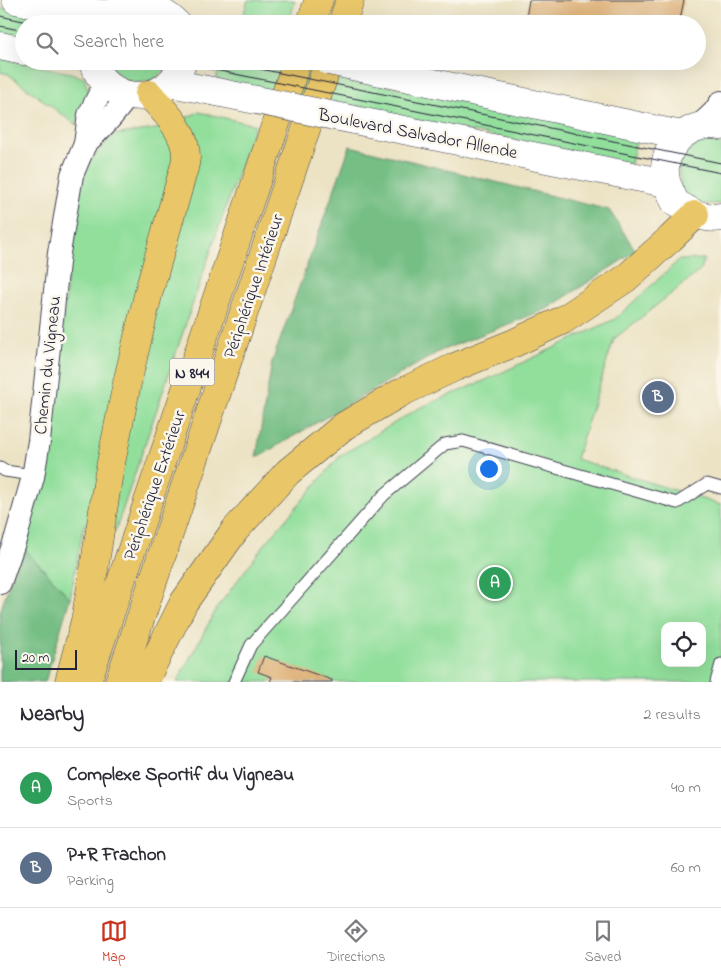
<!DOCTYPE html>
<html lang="en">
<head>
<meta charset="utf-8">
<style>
  :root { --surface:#fff; --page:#f7f7f7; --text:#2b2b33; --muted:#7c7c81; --line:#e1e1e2; --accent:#c8321e }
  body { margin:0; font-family:"Indie Flower",sans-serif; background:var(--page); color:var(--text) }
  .controls { position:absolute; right:15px; bottom:15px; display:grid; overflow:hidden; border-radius:10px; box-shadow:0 5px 20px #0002 }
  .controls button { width:45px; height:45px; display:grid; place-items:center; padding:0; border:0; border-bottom:1px solid var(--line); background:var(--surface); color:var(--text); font:25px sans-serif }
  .scale { position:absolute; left:15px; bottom:12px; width:62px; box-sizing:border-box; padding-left:5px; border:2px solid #22223b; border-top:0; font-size:14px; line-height:18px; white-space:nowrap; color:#22223b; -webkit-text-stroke:4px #fbf7ec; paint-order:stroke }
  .you { position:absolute; left:488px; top:468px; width:18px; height:18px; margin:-12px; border:4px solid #fff; border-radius:50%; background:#1a73e8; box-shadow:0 0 0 8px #1a73e833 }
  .badge { display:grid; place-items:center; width:32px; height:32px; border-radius:50%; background:var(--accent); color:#fff; font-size:16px; font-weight:700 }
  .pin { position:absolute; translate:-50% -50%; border:2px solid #fff; box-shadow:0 1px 5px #0006 }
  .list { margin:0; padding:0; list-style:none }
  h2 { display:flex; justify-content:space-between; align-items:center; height:65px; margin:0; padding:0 20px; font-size:21px }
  h2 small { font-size:16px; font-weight:400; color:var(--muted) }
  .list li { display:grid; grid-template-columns:32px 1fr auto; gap:15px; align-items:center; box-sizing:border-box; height:80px; padding:0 20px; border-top:1px solid var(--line) }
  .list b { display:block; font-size:19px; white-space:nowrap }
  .list p { margin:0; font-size:16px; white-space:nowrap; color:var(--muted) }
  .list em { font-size:16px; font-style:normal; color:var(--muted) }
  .icon { flex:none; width:28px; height:28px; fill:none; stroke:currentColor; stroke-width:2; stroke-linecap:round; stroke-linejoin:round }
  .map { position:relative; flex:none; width:721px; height:682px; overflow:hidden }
  .search { position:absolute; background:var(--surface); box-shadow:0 5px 20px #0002; left:15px; right:15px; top:15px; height:55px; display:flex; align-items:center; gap:12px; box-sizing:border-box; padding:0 18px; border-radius:28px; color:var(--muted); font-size:19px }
  .sheet { height:225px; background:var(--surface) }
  nav { display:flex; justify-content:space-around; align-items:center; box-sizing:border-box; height:70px; border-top:1px solid var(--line); background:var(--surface); font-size:14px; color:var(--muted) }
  nav a { display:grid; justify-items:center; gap:2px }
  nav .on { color:var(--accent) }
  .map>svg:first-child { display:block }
</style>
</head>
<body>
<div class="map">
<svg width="721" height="682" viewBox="0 0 721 682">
  <rect width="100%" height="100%" fill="#fbf7ec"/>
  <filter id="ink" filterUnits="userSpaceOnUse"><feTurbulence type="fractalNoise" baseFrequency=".02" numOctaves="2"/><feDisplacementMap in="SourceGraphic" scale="10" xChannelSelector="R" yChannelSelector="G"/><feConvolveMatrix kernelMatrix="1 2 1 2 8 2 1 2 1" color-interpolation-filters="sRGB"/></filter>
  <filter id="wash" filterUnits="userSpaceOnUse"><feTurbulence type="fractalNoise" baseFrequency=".0096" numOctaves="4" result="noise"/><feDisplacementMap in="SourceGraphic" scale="20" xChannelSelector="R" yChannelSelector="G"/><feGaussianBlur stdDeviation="1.12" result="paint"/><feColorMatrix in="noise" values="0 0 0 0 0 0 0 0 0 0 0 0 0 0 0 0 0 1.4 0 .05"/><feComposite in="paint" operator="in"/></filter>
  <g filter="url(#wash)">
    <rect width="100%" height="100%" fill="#ece3c4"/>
    <g fill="#92df9c" stroke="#5a806c" fill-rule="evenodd">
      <path d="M248 0H295L289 24H264L242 19Z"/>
      <path d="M0 8 61 21V24H24V41L0 36Z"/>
      <path d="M0 58 71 73 84 78 88 90 76 125 8 74 0 72Z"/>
      <path d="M109 61H170C157 89 121 90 109 61Z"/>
      <path d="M220 61H266L637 137 631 164 216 80Z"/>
      <path d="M199 112 255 125 214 241 115 532 84 524 70 598 22 546 42 487 53 419 74 212 85 167 113 135 162 128Z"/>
      <path d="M707 141 721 144V204H698C694 200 686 196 683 191 681 188 681 182 680 179 675 158 688 147 707 141Z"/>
      <path d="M704 259 701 270 614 339 576 459 721 505V682H177L217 608 264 545 340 456 419 408 486 380 615 319 679 260ZM665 626H702V663H665Z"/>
    </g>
    <g fill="#75be84" stroke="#4c7060">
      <path d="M350 146 609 210 636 251 547 309 440 351 256 458 272 362Z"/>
      <path d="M22 546 70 598 45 682H0V612Z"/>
    </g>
    <g id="blocks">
      <g fill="#deb178">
        <path d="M529 0H684L679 24H525Z"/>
        <path d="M264 656 332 680V682H270L272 677 258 672Z"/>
      </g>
    </g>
  </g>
  <g filter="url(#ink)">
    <use href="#blocks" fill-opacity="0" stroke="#403f50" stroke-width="1"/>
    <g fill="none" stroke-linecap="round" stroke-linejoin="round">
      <defs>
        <g id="service">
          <path d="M0 468 5 471 33 475"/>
          <path d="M234 682 251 645 384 495 445 444 463 441 677 503 707 484 721 488"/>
          <path d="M716 682 721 664"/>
        </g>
        <g id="minor">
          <path d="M699 126 714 112 721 102"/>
          <path d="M85 144C101 129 116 114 128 95"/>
          <path d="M0 583 16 537 33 477 39 441 59 253 72 175 85 144 89 115 105 83"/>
        </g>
        <g id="tertiary">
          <path d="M16 0 71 11 105 14"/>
          <path d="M98 24C122 0 153 0 177 24"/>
          <path d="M0 46 24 51"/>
          <path d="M92 61C108 107 168 108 183 61"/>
          <path d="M400 76 681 135"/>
          <path d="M170 83 212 91"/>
          <path d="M379 125 666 183"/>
          <path d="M721 126C684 118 652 157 670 191 672 194 673 199 675 202 678 205 684 208 688 210 697 216 710 219 721 217"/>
        </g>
        <g id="trunk">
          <path d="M310 24 319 0"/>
          <path d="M342 24 350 0"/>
          <path d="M69 682 85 621 93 576 108 478 127 383 149 291 184 168C185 164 186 160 186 156 186 131 164 111 149 94"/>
          <path d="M87 682 297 61"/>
          <path d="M119 682 329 61"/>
          <path d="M144 682 184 602 235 530 288 472 344 426 400 393 455 367 514 343 563 320 625 279 671 238 695 215"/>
        </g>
      </defs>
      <use href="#service" stroke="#403f50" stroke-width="13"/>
      <use href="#minor" stroke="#403f50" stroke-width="24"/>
      <use href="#tertiary" stroke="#403f50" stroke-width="29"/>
      <use href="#trunk" stroke="#403f50" stroke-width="29"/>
      <use href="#service" stroke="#fff" stroke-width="11"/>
      <use href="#minor" stroke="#fff" stroke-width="22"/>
      <use href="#tertiary" stroke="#fff" stroke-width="28"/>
      <use href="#trunk" stroke="#e9c769" stroke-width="28"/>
      <g stroke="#22223b" stroke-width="1">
        <path d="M0 16 37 24"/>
        <path d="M0 26 24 31"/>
        <path d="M171 61 721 173"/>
        <path d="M221 61 721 163"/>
      </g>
      <defs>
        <g id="tertiary-bridge">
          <path d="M329 61 400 76"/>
          <path d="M212 91 379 125"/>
        </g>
      </defs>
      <use href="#tertiary-bridge" stroke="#403f50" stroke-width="29" stroke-linecap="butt"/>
      <use href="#tertiary-bridge" stroke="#fff" stroke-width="28"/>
    </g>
  </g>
  <g text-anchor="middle" stroke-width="5" stroke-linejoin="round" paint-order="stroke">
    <rect fill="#fbf7ec" stroke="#636270" stroke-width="1" x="169.5" y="358.5" width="45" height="27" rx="4"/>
    <g font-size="16" font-weight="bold" fill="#22223b">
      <text x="192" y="378">N 844</text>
    </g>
    <g font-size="18" fill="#22223b" stroke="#fbf7ec">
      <text transform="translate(418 133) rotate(11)" y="6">Boulevard Salvador Allende</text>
      <text transform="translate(253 286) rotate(-71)" y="6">Périphérique Intérieur</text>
      <text transform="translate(47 365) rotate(-84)" y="6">Chemin du Vigneau</text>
      <text transform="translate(154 485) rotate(-71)" y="6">Périphérique Extérieur</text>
    </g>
  </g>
</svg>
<div class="controls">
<button><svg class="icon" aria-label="locate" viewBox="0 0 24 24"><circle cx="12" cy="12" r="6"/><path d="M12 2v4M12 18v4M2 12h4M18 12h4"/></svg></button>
</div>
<div class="scale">20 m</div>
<div class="you"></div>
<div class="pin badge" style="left:495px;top:583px;background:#2e9e5b">A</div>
<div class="pin badge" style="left:658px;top:397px;background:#5c6f8a">B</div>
<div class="search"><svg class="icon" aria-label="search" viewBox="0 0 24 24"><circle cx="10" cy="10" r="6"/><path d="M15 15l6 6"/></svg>Search here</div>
</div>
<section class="sheet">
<h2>Nearby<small>2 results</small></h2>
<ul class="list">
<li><span class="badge" style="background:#2e9e5b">A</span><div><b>Complexe Sportif du Vigneau</b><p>Sports</p></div><em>40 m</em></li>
<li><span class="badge" style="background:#5c6f8a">B</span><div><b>P+R Frachon</b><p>Parking</p></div><em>60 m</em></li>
</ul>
</section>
<nav>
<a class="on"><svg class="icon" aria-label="map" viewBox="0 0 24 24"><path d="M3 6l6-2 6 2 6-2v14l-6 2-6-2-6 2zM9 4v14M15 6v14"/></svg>Map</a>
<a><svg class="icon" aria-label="directions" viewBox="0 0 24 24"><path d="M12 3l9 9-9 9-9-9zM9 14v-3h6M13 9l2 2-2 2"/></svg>Directions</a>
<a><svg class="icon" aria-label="saved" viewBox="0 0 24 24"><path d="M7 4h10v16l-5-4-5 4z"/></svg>Saved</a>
</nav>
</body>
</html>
